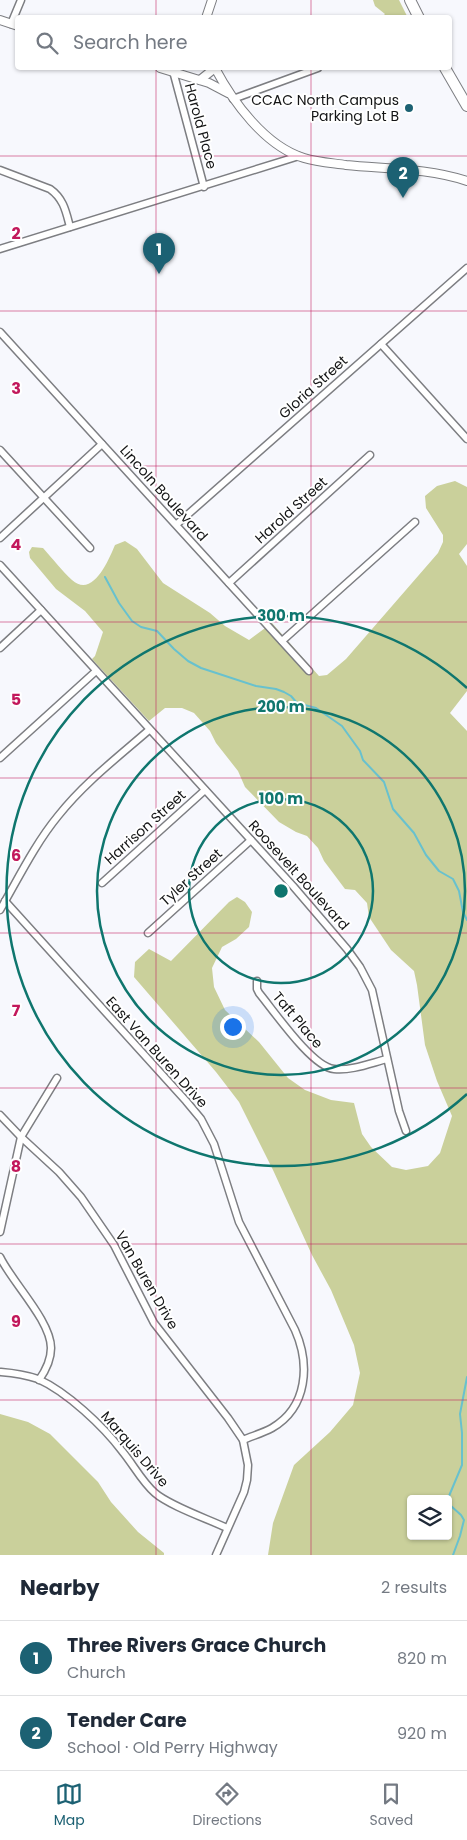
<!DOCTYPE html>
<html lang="en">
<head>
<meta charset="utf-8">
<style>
  :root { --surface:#fff; --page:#f6f6f7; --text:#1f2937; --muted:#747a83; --line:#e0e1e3; --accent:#1c6173 }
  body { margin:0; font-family:Poppins,sans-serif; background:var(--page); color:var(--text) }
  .controls { position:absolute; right:15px; bottom:15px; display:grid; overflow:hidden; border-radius:5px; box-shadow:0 1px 4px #0004 }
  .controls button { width:45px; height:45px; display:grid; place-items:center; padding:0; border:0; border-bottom:1px solid var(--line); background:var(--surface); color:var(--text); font:25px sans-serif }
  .you { position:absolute; left:232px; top:1026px; width:18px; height:18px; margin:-12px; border:4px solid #fff; border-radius:50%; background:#1a73e8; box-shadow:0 0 0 8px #1a73e833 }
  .badge { display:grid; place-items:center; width:32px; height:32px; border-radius:50%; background:var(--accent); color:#fff; font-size:16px; font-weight:700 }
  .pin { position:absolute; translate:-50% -41px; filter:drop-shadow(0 1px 2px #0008) }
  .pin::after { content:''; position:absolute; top:26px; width:18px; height:15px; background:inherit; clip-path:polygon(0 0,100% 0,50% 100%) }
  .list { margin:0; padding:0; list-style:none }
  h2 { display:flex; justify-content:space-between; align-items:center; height:65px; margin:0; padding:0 20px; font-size:21px }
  h2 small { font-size:16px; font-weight:400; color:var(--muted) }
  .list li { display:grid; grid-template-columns:32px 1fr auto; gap:15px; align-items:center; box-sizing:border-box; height:75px; padding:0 20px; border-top:1px solid var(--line) }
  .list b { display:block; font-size:19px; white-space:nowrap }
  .list p { margin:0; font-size:16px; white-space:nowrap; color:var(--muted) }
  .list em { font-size:16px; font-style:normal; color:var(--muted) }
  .icon { flex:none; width:28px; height:28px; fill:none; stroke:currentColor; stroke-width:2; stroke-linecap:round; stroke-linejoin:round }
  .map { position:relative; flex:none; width:467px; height:1555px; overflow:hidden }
  .search { position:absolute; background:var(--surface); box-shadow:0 1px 4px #0004; left:15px; right:15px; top:15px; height:55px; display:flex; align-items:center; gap:12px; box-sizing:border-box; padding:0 18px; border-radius:5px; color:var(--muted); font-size:19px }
  .sheet { height:215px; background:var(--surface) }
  nav { display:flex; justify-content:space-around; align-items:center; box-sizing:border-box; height:70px; border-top:1px solid var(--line); background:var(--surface); font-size:14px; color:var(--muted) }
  nav a { display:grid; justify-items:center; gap:2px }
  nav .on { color:var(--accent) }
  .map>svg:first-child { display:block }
</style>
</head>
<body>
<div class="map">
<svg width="467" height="1555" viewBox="0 0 467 1555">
  <rect width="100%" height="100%" fill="#f7f8fd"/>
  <g fill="#cad09b" fill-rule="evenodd">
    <path d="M373 0H399L407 16 382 17 385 14 375 6Z"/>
    <path d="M455 481 467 487V544L459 554 467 566V691L450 713 467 731V1555H268L273 1523 294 1465 330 1432 353 1405 360 1373 354 1345 331 1290 312 1255 273 1170 239 1102 216 1072 134 977 135 962 149 949 171 961 229 902 237 897 245 902 252 912 249 927 236 939 222 947 212 968 214 987 225 1010 259 1042 288 1078 305 1090 331 1100 354 1103 362 1134 371 1147 392 1167 406 1170 428 1166 440 1153 452 1116 437 1081 425 1045 417 985 414 971 391 950 369 917 367 903 355 890 345 889 324 861 318 848 307 836 296 832 279 822 245 787 238 771 216 743 210 731 194 713 182 708H165L149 721 92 659 95 656 103 632 85 611 56 589 30 558 29 552 32 547 43 548C53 559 62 571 72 580 93 599 109 559 115 545L125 541 137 549 163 583 210 613 225 626 249 640 272 623 319 676 327 675 346 659 438 553 443 542V535L426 508 425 496 437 486ZM411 1499H448V1536H411Z"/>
    <path d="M0 1414 28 1422 50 1434 98 1482 111 1502 138 1532 164 1553V1555H0Z"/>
  </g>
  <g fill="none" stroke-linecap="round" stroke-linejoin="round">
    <g stroke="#68c1ce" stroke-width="2">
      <path d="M105 577 119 603 132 621 141 627 157 631 174 649 188 661 201 668 256 686 276 689 284 692 291 696 297 703 316 708 342 726 360 751 363 760 384 782 393 809 414 833 426 855 439 871 453 879 459 891 463 912 467 920"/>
      <path d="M453 1555 460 1536 464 1520 461 1515 451 1506 449 1496 462 1465V1433L460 1414 467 1377"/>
    </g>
    <defs>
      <g id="minor">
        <path d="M11 24 21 0"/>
        <path d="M173 71 204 187"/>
        <path d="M233 99 318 68"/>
        <path d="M0 170 50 189C64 199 66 212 70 227"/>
        <path d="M0 249 299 156"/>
        <path d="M0 332 309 671"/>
        <path d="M381 344 467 439"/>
        <path d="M0 450 90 548"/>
        <path d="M177 524 467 268"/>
        <path d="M0 538 102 444"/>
        <path d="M0 565 293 886 347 949 360 967 372 990 399 1111 406 1131"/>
        <path d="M229 583 370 455"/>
        <path d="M282 641 415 522"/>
        <path d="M0 648 41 610"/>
        <path d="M0 758 96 671"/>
        <path d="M102 883 205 790"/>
        <path d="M5 901 186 1101 201 1119 214 1144 239 1222 295 1330C310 1364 308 1407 272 1428 263 1433 252 1436 243 1440"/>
        <path d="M0 910C18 879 35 844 58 816 84 783 118 757 149 730"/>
        <path d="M148 933 251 840"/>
        <path d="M257 981V989L259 993C274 1011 312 1067 334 1069 351 1071 371 1063 387 1059"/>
        <path d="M0 1115 21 1137 59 1172 81 1197 114 1245 154 1323 228 1418 243 1440 248 1465 247 1480 244 1492 216 1555"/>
        <path d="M0 1232 21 1137 57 1078"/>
        <path d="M0 1257C12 1282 51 1321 51 1348 51 1360 46 1370 39 1380"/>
        <path d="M1 1372C13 1373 26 1375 38 1379 67 1392 103 1426 122 1451 133 1464 142 1482 155 1493 170 1506 208 1519 227 1528"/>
      </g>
      <g id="tertiary">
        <path d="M206 18 212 0"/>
        <path d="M0 20 18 26"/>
        <path d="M160 68 209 83 228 93"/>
        <path d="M215 68C233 102 265 146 304 158 317 162 332 163 346 165 386 169 428 168 467 181"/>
        <path d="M200 80 215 68"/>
      </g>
      <g id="primary">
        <path d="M410 0 419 18"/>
        <path d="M445 68 467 106"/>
      </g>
    </defs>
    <use href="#minor" stroke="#7d7e82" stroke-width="9"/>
    <use href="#tertiary" stroke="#7d7e82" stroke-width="10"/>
    <use href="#primary" stroke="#7d7e82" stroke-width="12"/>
    <use href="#minor" stroke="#fff" stroke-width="6"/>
    <use href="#tertiary" stroke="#fff" stroke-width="8"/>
    <use href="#primary" stroke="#fff" stroke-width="10"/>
  </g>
  <path fill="none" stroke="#c2185b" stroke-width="1" stroke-opacity="0.55" d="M156 0V18M311 0V18M156 68V1555M311 68V1555M0 156H467M0 311H467M0 466H467M0 622H467M0 778H467M0 933H467M0 1088H467M0 1244H467M0 1400H467"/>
  <g fill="none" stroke="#0f766e" stroke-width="2.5">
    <circle cx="281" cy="891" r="92"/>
    <circle cx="281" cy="891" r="184"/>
    <path d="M467 1094A275 275 0 1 1 467 688"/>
  </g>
  <circle fill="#1c6173" stroke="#fff" stroke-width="2" cx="409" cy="108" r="5"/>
  <g text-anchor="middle" stroke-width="4" stroke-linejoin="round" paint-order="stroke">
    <g font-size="14" fill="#141516" stroke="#fff" text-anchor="end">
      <text x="399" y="105">CCAC North Campus<tspan x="399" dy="16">Parking Lot B</tspan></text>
    </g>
    <g font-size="14" fill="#141516" stroke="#fff">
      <text transform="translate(201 126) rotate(75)" y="5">Harold Place</text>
      <text transform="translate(313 387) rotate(-42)" y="5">Gloria Street</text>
      <text transform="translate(164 493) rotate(48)" y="5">Lincoln Boulevard</text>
      <text transform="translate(291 510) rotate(-42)" y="5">Harold Street</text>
      <text transform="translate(145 827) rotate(-42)" y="5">Harrison Street</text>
      <text transform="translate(299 875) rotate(48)" y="5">Roosevelt Boulevard</text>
      <text transform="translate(191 877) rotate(-42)" y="5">Tyler Street</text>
      <text transform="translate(298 1020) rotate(50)" y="5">Taft Place</text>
      <text transform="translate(157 1052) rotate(48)" y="5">East Van Buren Drive</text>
      <text transform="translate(147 1280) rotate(60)" y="5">Van Buren Drive</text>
      <text transform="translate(135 1449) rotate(49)" y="5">Marquis Drive</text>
    </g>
  </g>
  <g font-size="16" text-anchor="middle" font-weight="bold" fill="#c2185b" stroke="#fff" stroke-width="4" stroke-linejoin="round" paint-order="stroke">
    <text x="16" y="239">2</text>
    <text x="16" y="394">3</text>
    <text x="16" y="550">4</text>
    <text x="16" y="705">5</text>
    <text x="16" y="861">6</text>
    <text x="16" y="1016">7</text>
    <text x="16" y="1172">8</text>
    <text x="16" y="1327">9</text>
  </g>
  <circle cx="281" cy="891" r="8" fill="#0f766e" stroke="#fff" stroke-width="2.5"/>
  <g font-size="15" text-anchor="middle" font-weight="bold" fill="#0f766e" stroke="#fff" stroke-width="4" stroke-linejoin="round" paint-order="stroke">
    <text x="281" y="621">300 m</text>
    <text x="281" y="712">200 m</text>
    <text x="281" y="804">100 m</text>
  </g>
</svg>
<div class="controls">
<button><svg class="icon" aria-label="layers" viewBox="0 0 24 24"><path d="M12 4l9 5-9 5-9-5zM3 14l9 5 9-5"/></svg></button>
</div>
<div class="you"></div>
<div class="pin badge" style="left:159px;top:274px">1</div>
<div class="pin badge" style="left:403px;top:198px">2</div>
<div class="search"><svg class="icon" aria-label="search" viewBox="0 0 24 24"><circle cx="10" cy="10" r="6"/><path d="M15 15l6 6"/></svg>Search here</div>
</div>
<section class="sheet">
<h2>Nearby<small>2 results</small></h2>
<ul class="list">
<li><span class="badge">1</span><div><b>Three Rivers Grace Church</b><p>Church</p></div><em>820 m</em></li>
<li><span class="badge">2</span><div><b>Tender Care</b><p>School · Old Perry Highway</p></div><em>920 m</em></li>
</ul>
</section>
<nav>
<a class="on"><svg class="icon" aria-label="map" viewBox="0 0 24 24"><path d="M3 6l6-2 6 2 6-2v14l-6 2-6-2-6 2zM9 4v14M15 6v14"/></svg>Map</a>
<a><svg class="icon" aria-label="directions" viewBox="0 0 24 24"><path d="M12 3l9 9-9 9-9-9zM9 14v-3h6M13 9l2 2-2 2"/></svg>Directions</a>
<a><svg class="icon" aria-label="saved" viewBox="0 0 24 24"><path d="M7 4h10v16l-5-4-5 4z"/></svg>Saved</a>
</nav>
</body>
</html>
